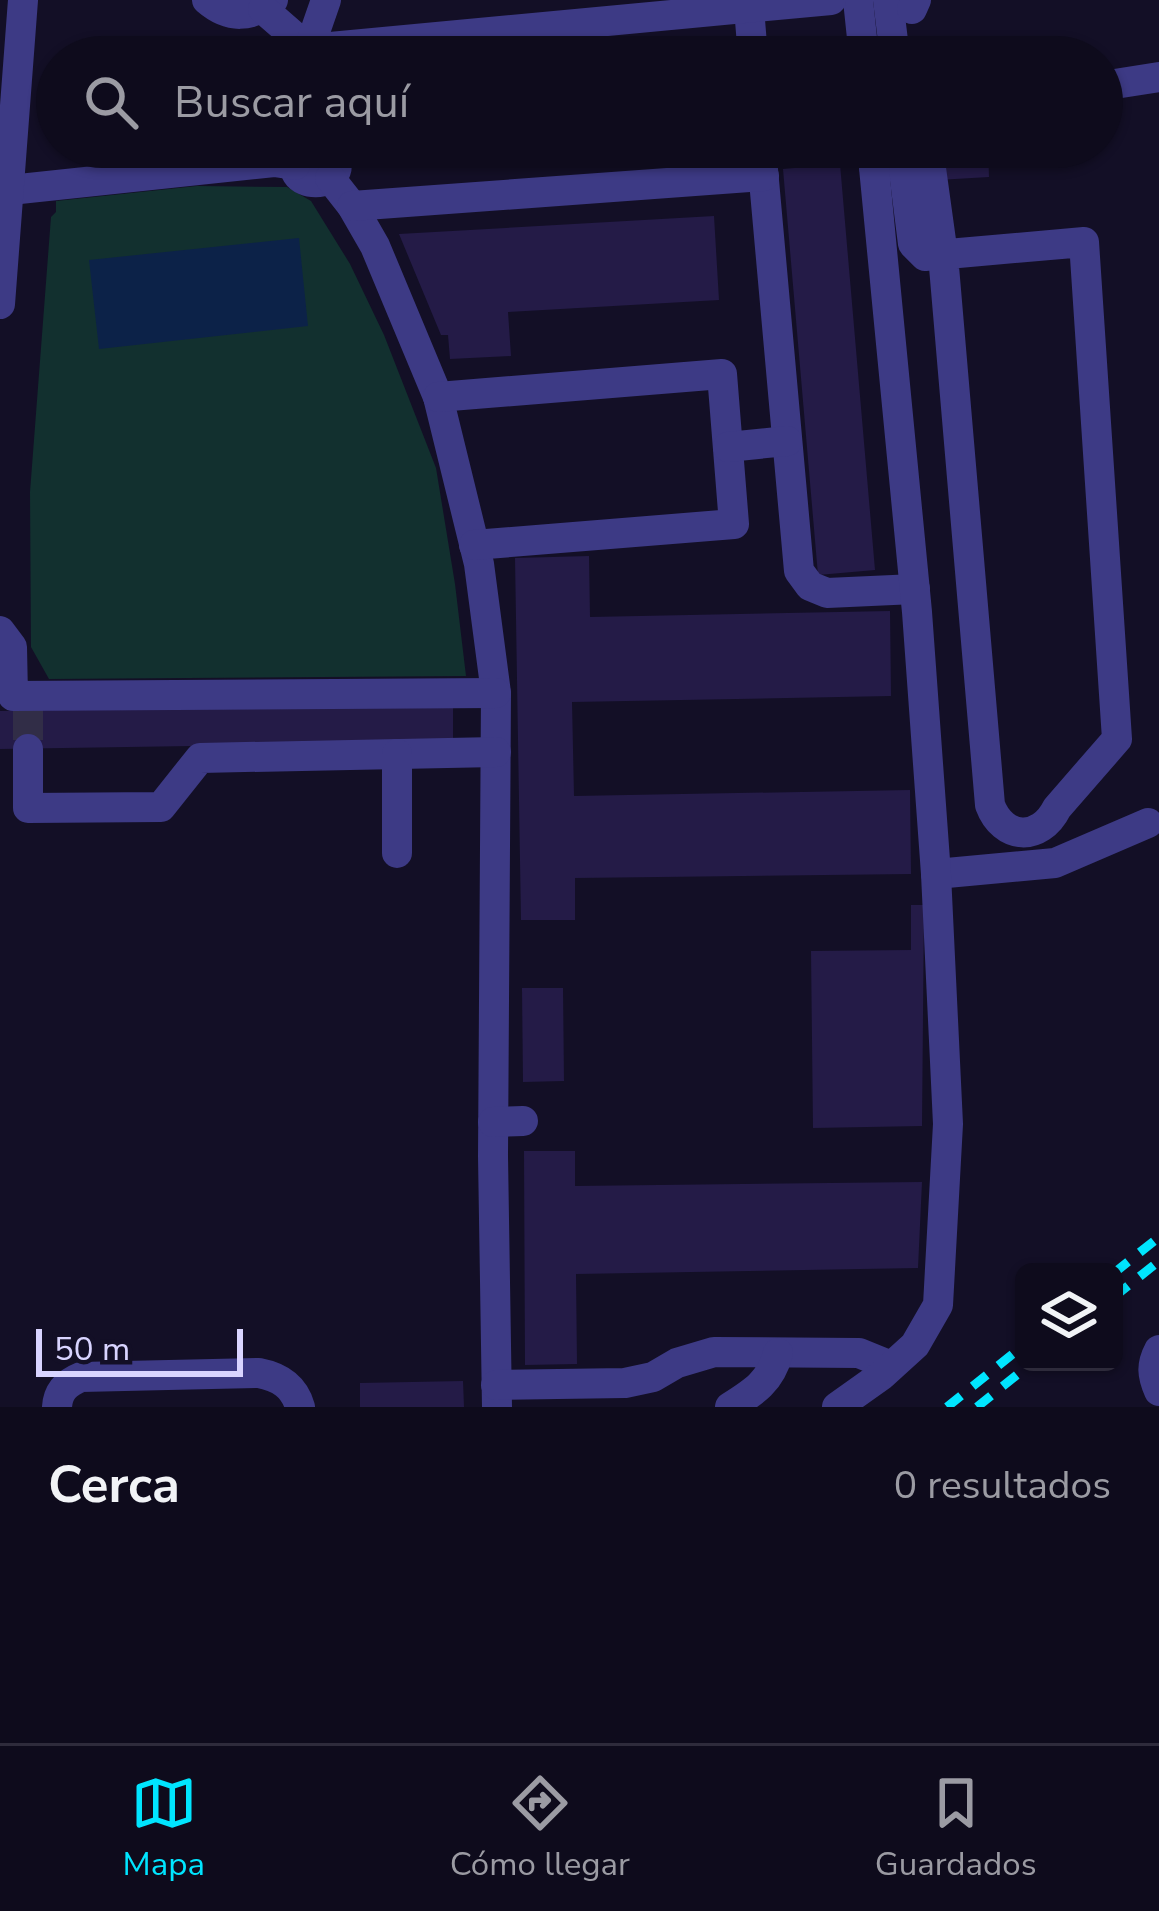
<!DOCTYPE html>
<html lang="es">
<head>
<meta charset="utf-8">
<style>
  :root { --surface:#0e0b1c; --page:#1c1929; --text:#f1f3f6; --muted:#9b9ba3; --line:#2e2b3b; --accent:#00e5ff }
  body { margin:0; font-family:"Nunito Sans",sans-serif; background:var(--page); color:var(--text) }
  .controls { position:absolute; right:36px; bottom:36px; display:grid; overflow:hidden; border-radius:18px; box-shadow:0 3px 9px #0004 }
  .controls button { width:108px; height:108px; display:grid; place-items:center; padding:0; border:0; border-bottom:3px solid var(--line); background:var(--surface); color:var(--text); font:60px sans-serif }
  .scale { position:absolute; left:36px; bottom:30px; width:207px; box-sizing:border-box; padding-left:12px; border:6px solid #d9d4ff; border-top:0; font-size:33px; line-height:42px; white-space:nowrap; color:#d9d4ff; -webkit-text-stroke:9px #130f26; paint-order:stroke }
  .list { margin:0; padding:0; list-style:none }
  h2 { display:flex; justify-content:space-between; align-items:center; height:156px; margin:0; padding:0 48px; font-size:51px }
  h2 small { font-size:39px; font-weight:400; color:var(--muted) }
  .icon { flex:none; width:66px; height:66px; fill:none; stroke:currentColor; stroke-width:2; stroke-linecap:round; stroke-linejoin:round }
  .map { position:relative; flex:none; width:1159px; height:1407px; overflow:hidden }
  .search { position:absolute; background:var(--surface); box-shadow:0 3px 9px #0004; left:36px; right:36px; top:36px; height:132px; display:flex; align-items:center; gap:30px; box-sizing:border-box; padding:0 42px; border-radius:66px; color:var(--muted); font-size:45px }
  .sheet { height:336px; background:var(--surface) }
  nav { display:flex; justify-content:space-around; align-items:center; box-sizing:border-box; height:168px; border-top:3px solid var(--line); background:var(--surface); font-size:33px; color:var(--muted) }
  nav a { display:grid; justify-items:center; gap:6px }
  nav .on { color:var(--accent) }
  .map>svg:first-child { display:block }
</style>
</head>
<body>
<div class="map">
<svg width="1159" height="1407" viewBox="0 0 1159 1407">
  <rect width="100%" height="100%" fill="#130f26"/>
  <path fill="#12302f" d="M197 186 287 187 311 201 350 264 384 335 436 468 455 584 466 676 49 679 31 647 30 492 51 217 56 212V201Z"/>
  <path fill="#0c2248" d="M299 238 308 326 99 349 89 260Z"/>
  <g fill="#241b47">
    <path d="M707 38 708 57H484V54Z"/>
    <path d="M936 147H988L989 177 938 180Z"/>
    <path d="M840 164 875 570 818 575 783 169Z"/>
    <path d="M714 216 719 300 508 312 511 356 450 359 448 335H441L399 234Z"/>
    <path d="M589 556 590 617 890 611 891 696 572 702 574 796 910 790 911 874 575 878V920H521L515 558Z"/>
    <path d="M453 703V742L0 749V711Z"/>
    <path d="M911 905H924L922 1126 813 1128 811 951 911 950Z"/>
    <path d="M522 988H563L564 1081 523 1082Z"/>
    <path d="M524 1151H575V1186L922 1182 918 1268 576 1274 577 1364 525 1365Z"/>
    <path d="M463 1381 464 1407H360V1383Z"/>
  </g>
  <g fill="none" stroke-linecap="round" stroke-linejoin="round">
    <path stroke="#312d47" stroke-width="30" stroke-dasharray="30 15" stroke-linecap="butt" d="M28 710V749"/>
    <g stroke="#3d3a85" stroke-width="30">
      <path d="M207 0C229 19 251 18 273 0"/>
      <path d="M858 0 864 57"/>
      <path d="M888 0 895 57"/>
      <path d="M749 8 753 57"/>
      <path d="M263 9 309 49 831 0"/>
      <path d="M912 9 916 0"/>
      <path d="M310 57 309 49 326 0"/>
      <path d="M1102 86 1159 77"/>
      <path d="M302 147C268 195 364 193 329 147"/>
      <path d="M761 147 799 571 810 586 827 593 915 589"/>
      <path d="M874 167 930 161 943 255 990 805C1003 840 1040 842 1057 808L1117 739 1084 242 925 256 913 244 905 180"/>
      <path d="M330 178 352 206 375 246 438 397 479 564 496 693 493 1156 497 1407"/>
      <path d="M10 190 274 162 295 165"/>
      <path d="M352 206 764 176"/>
      <path d="M0 304 23 0"/>
      <path d="M438 397 722 374 734 524 474 545"/>
      <path d="M728 447 787 441"/>
      <path d="M0 631 12 647 13 696 496 693"/>
      <path d="M28 749V808L161 807 200 758 496 752"/>
      <path d="M397 754V853"/>
      <path d="M936 874 1055 863 1148 823"/>
      <path d="M493 1122 523 1121"/>
      <path d="M1159 1350C1151 1365 1152 1375 1159 1391"/>
      <path d="M496 1385 625 1383 653 1377 677 1363 714 1352 859 1353 891 1366"/>
      <path d="M57 1407C58 1391 66 1383 81 1377L259 1373C280 1377 294 1386 300 1407"/>
      <path d="M730 1407C754 1392 771 1381 778 1353"/>
      <path d="M837 1407 882 1375 915 1345 938 1305 948 1124 936 874 917 612 872 147"/>
    </g>
    <g stroke="#00e5ff" stroke-width="9" stroke-dasharray="18 15" stroke-linecap="butt">
      <path d="M1114 1273 1159 1237"/>
      <path d="M1114 1297 1159 1261"/>
      <path d="M947 1407 1024 1345"/>
      <path d="M977 1407 1033 1362"/>
    </g>
  </g>
</svg>
<div class="controls">
<button><svg class="icon" aria-label="layers" viewBox="0 0 24 24"><path d="M12 4l9 5-9 5-9-5zM3 14l9 5 9-5"/></svg></button>
</div>
<div class="scale">50 m</div>
<div class="search"><svg class="icon" aria-label="search" viewBox="0 0 24 24"><circle cx="10" cy="10" r="6"/><path d="M15 15l6 6"/></svg>Buscar aquí</div>
</div>
<section class="sheet">
<h2>Cerca<small>0 resultados</small></h2>
<ul class="list">
</ul>
</section>
<nav>
<a class="on"><svg class="icon" aria-label="map" viewBox="0 0 24 24"><path d="M3 6l6-2 6 2 6-2v14l-6 2-6-2-6 2zM9 4v14M15 6v14"/></svg>Mapa</a>
<a><svg class="icon" aria-label="directions" viewBox="0 0 24 24"><path d="M12 3l9 9-9 9-9-9zM9 14v-3h6M13 9l2 2-2 2"/></svg>Cómo llegar</a>
<a><svg class="icon" aria-label="saved" viewBox="0 0 24 24"><path d="M7 4h10v16l-5-4-5 4z"/></svg>Guardados</a>
</nav>
</body>
</html>
